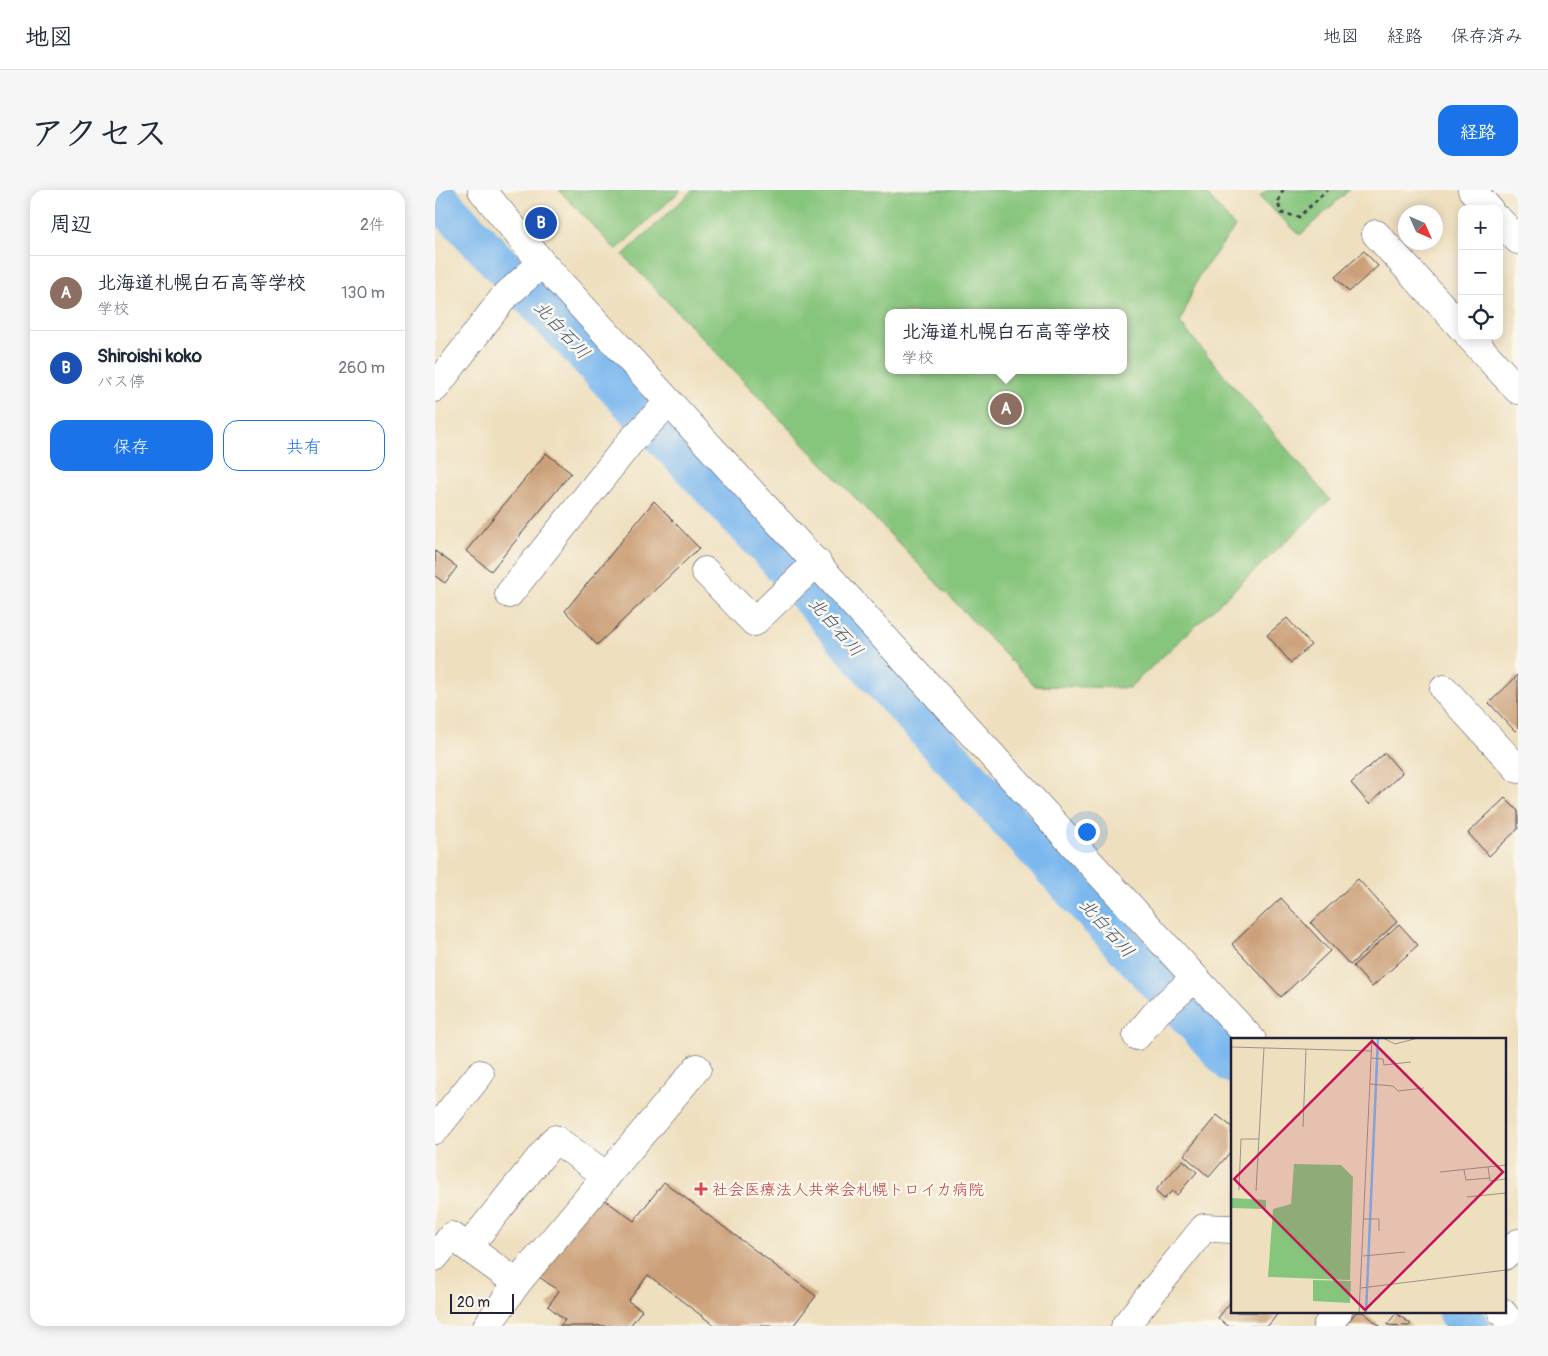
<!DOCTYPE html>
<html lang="ja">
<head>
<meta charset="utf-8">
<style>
  :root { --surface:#fff; --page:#f6f6f7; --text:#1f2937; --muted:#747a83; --line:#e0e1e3; --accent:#1a73e8 }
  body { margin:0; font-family:Pangolin,"Klee One",sans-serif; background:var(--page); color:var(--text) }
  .controls { position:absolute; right:15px; top:15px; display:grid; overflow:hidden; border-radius:10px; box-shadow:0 2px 12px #0003 }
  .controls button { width:45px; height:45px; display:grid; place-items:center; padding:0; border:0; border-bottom:1px solid var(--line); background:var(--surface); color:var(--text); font:25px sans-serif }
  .compass { position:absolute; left:963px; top:15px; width:45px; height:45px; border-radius:50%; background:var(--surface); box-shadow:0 2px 12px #0003; rotate:135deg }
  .scale { position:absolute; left:15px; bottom:12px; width:64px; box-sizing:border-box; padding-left:5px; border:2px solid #22223b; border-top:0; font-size:14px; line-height:18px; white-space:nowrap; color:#22223b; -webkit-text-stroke:4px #fbf7ec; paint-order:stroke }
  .you { position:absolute; left:651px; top:641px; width:18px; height:18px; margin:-12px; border:4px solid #fff; border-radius:50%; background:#1a73e8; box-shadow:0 0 0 8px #1a73e833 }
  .badge { display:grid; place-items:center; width:32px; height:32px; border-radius:50%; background:var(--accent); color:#fff; font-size:16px; font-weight:700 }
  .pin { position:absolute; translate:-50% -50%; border:2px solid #fff; box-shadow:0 1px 5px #0006 }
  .popup { position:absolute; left:450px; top:119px; width:242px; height:65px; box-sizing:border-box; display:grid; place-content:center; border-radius:10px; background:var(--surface); filter:drop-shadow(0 1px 4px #0005); font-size:16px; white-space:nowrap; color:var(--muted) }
  .popup b { font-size:19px; color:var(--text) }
  .popup::after { content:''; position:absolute; left:50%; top:100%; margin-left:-10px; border:10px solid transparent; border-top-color:var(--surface) }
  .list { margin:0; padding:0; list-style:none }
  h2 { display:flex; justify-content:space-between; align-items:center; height:65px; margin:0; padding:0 20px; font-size:21px }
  h2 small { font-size:16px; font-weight:400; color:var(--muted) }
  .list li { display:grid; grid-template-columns:32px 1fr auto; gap:15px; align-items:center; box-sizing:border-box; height:75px; padding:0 20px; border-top:1px solid var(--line) }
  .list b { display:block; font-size:19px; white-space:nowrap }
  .list p { margin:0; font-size:16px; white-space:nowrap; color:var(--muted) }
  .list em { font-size:16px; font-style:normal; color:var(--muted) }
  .actions { display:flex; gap:10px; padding:15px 20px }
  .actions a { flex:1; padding:11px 0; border:1px solid var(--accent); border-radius:15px; text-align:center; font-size:18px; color:var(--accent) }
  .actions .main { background:var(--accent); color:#fff }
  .icon { flex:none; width:28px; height:28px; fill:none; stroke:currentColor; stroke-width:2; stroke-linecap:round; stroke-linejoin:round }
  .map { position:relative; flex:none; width:1083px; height:1136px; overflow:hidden; border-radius:15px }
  header { display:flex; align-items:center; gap:30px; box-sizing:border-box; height:70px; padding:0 25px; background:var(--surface); border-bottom:1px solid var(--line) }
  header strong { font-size:24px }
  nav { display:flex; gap:28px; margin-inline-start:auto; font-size:18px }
  .intro { display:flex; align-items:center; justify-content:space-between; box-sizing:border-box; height:120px; padding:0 30px }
  h1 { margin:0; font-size:35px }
  .button { padding:12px 22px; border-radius:15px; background:var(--accent); color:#fff; font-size:18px; font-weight:700 }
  main { display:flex; gap:30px; padding:0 30px }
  aside { flex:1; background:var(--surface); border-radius:15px; box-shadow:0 2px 12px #0003 }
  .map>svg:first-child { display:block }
</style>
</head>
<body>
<header>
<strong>地図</strong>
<nav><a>地図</a><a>経路</a><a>保存済み</a></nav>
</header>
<div class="intro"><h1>アクセス</h1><a class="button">経路</a></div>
<main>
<aside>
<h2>周辺<small>2件</small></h2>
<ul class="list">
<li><span class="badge" style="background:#8d6e63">A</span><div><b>北海道札幌白石高等学校</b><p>学校</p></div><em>130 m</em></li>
<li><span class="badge" style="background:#1a4fb4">B</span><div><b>Shiroishi koko</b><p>バス停</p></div><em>260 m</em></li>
</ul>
<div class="actions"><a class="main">保存</a><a>共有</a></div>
</aside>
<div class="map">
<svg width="1083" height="1136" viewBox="0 0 1083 1136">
  <rect width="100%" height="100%" fill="#fbf7ec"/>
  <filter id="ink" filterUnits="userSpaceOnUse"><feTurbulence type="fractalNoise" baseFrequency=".02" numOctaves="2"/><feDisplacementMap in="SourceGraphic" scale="10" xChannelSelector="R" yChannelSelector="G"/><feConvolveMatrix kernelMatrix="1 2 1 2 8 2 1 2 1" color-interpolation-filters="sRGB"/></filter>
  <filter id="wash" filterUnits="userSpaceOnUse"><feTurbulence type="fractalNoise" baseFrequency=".0096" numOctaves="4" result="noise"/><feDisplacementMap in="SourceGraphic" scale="20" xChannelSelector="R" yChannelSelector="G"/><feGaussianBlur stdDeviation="1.12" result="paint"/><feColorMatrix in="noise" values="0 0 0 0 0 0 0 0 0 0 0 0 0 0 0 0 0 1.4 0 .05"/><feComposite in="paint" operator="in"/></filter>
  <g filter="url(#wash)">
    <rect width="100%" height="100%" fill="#eedfbe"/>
    <g fill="#86c57c" stroke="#54745c" fill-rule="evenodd">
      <path d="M124 0H246L181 60Z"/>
      <path d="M258 0H768L800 37 763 87 745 133 895 310 694 498 600 496 188 65ZM454 123H688V180H454Z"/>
      <path d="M832 0H914L865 45 824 7Z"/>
    </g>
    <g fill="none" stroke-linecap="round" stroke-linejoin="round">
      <g stroke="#7cb8ee" stroke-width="39">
        <path d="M0 5 341 367 450 495 797 874"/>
        <path d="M1022 1122 1035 1136"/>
      </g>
    </g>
    <g id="blocks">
      <g fill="#cb9f77">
        <path d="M929 61 943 76 914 102 900 87Z"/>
        <path d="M111 263 136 283 56 381 31 361Z"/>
        <path d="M219 311 264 358 162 455 130 421Z"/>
        <path d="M0 361 22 377 10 393 0 386Z"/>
        <path d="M852 428 876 455 856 473 832 445Z"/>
        <path d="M1083 485V538L1080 541 1054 513Z"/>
        <path d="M950 563 967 583 934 614 916 593Z"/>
        <path d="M1070 608 1083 621V639L1054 666 1033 643Z"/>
        <path d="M923 689 962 732 915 775 876 733Z"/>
        <path d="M846 708 895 761 846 807 797 754Z"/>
        <path d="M964 734 983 755 937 797 918 776Z"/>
        <path d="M782 925 797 937V960L774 987 749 965Z"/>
        <path d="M748 970 762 982 742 1005 737 1001 729 1009 720 1001Z"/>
        <path d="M229 992 381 1106 358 1136H280L213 1085 193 1111 207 1120 195 1136H164L163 1135 162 1136H125L130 1130 113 1116 124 1101 103 1086 163 1005 199 1031Z"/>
        <path d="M797 1110V1122H844L833 1136H793L783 1128Z"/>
        <path d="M921 1122H928L945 1136H910Z"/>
        <path d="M961 1123 976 1134 974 1136 952 1135Z"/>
      </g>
    </g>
  </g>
  <g filter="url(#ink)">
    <use href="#blocks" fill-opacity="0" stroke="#413e4f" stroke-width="1"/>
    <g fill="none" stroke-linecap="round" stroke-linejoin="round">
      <defs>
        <g id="minor">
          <path d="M47 0 107 73 817 850"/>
          <path d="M1037 0 1054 19"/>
          <path d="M1064 30 1083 50"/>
          <path d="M941 44 1027 138"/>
          <path d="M1034 146 1083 200"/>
          <path d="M0 198 69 107 107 73"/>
          <path d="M270 381 319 432 382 372"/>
          <path d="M74 404 196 251 234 212"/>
          <path d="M1009 499 1083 579"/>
          <path d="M702 846 722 822 760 788"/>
          <path d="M0 940 45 884"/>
          <path d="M33 1057 120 949 172 986"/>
          <path d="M1069 1066 1083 1053"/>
          <path d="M0 1067 17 1046 82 1093"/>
          <path d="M1067 1122 1079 1136"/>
          <path d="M52 1136 82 1093 262 878"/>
          <path d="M690 1136 769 1038 797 1039"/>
          <path d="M892 1136 903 1122"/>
        </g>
      </defs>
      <use href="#minor" stroke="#413e4f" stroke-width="29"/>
      <path stroke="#413e4f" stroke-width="3" stroke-dasharray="4 4" stroke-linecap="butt" d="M848 0 843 12 846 23 864 27 892 0"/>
      <use href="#minor" stroke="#fff" stroke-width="28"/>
    </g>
  </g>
  <path fill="#e0444e" stroke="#fbf7ec" stroke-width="2" d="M263.5 991.5h5v5h5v5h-5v5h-5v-5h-5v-5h5z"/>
  <g text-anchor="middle" stroke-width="5" stroke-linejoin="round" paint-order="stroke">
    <g font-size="16" fill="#be3a42" stroke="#fbf7ec" text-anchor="start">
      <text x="277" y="1005">社会医療法人共栄会札幌トロイカ病院</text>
    </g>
    <g font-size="18" font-style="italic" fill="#42567a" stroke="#fbf7ec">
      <text transform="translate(127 140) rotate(47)" y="6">北白石川</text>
      <text transform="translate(401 437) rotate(49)" y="6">北白石川</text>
      <text transform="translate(672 738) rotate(48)" y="6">北白石川</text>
    </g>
  </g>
  <g transform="translate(796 848)">
    <rect width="275" height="275" fill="#eedfbe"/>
    <path d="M63 126 110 127 122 139 119 242 37 239 42 171 60 166ZM0 160 35 162V171L0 170ZM82 242 120 243 119 265 82 263Z" fill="#86c57c"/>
    <path fill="none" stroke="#7cb8ee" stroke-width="2.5" d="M135 275 147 0"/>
    <path fill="none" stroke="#9c938a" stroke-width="1" d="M152 0 164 6 187 0M0 9 141 13M140 20 152 21 153 27 180 24M139 46 162 48 167 53 193 50M72 89 75 11M257 129 259 143 275 141M233 132 235 142 259 140M209 134 275 127M8 152 10 101H28M25 153 33 10M236 159 275 155M133 181H148V193M132 218 174 214M130 250 275 232M128 275 141 0"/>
    <path fill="#c2185b" fill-opacity="0.15" stroke="#c2185b" stroke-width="2.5" d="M141 3 272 134 134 272 3 141Z"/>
    <rect width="275" height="275" fill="none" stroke="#22223b" stroke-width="2.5"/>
  </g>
</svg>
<div class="controls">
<button>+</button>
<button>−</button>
<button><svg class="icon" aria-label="locate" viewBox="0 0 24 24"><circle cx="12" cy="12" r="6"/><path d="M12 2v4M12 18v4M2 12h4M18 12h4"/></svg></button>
</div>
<svg class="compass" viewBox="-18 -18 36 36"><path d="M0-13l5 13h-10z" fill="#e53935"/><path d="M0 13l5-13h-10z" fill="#747a83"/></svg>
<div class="scale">20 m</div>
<div class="you"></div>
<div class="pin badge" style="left:571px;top:219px;background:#8d6e63">A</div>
<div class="popup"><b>北海道札幌白石高等学校</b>学校</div>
<div class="pin badge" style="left:106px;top:33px;background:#1a4fb4">B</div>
</div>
</main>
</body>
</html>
